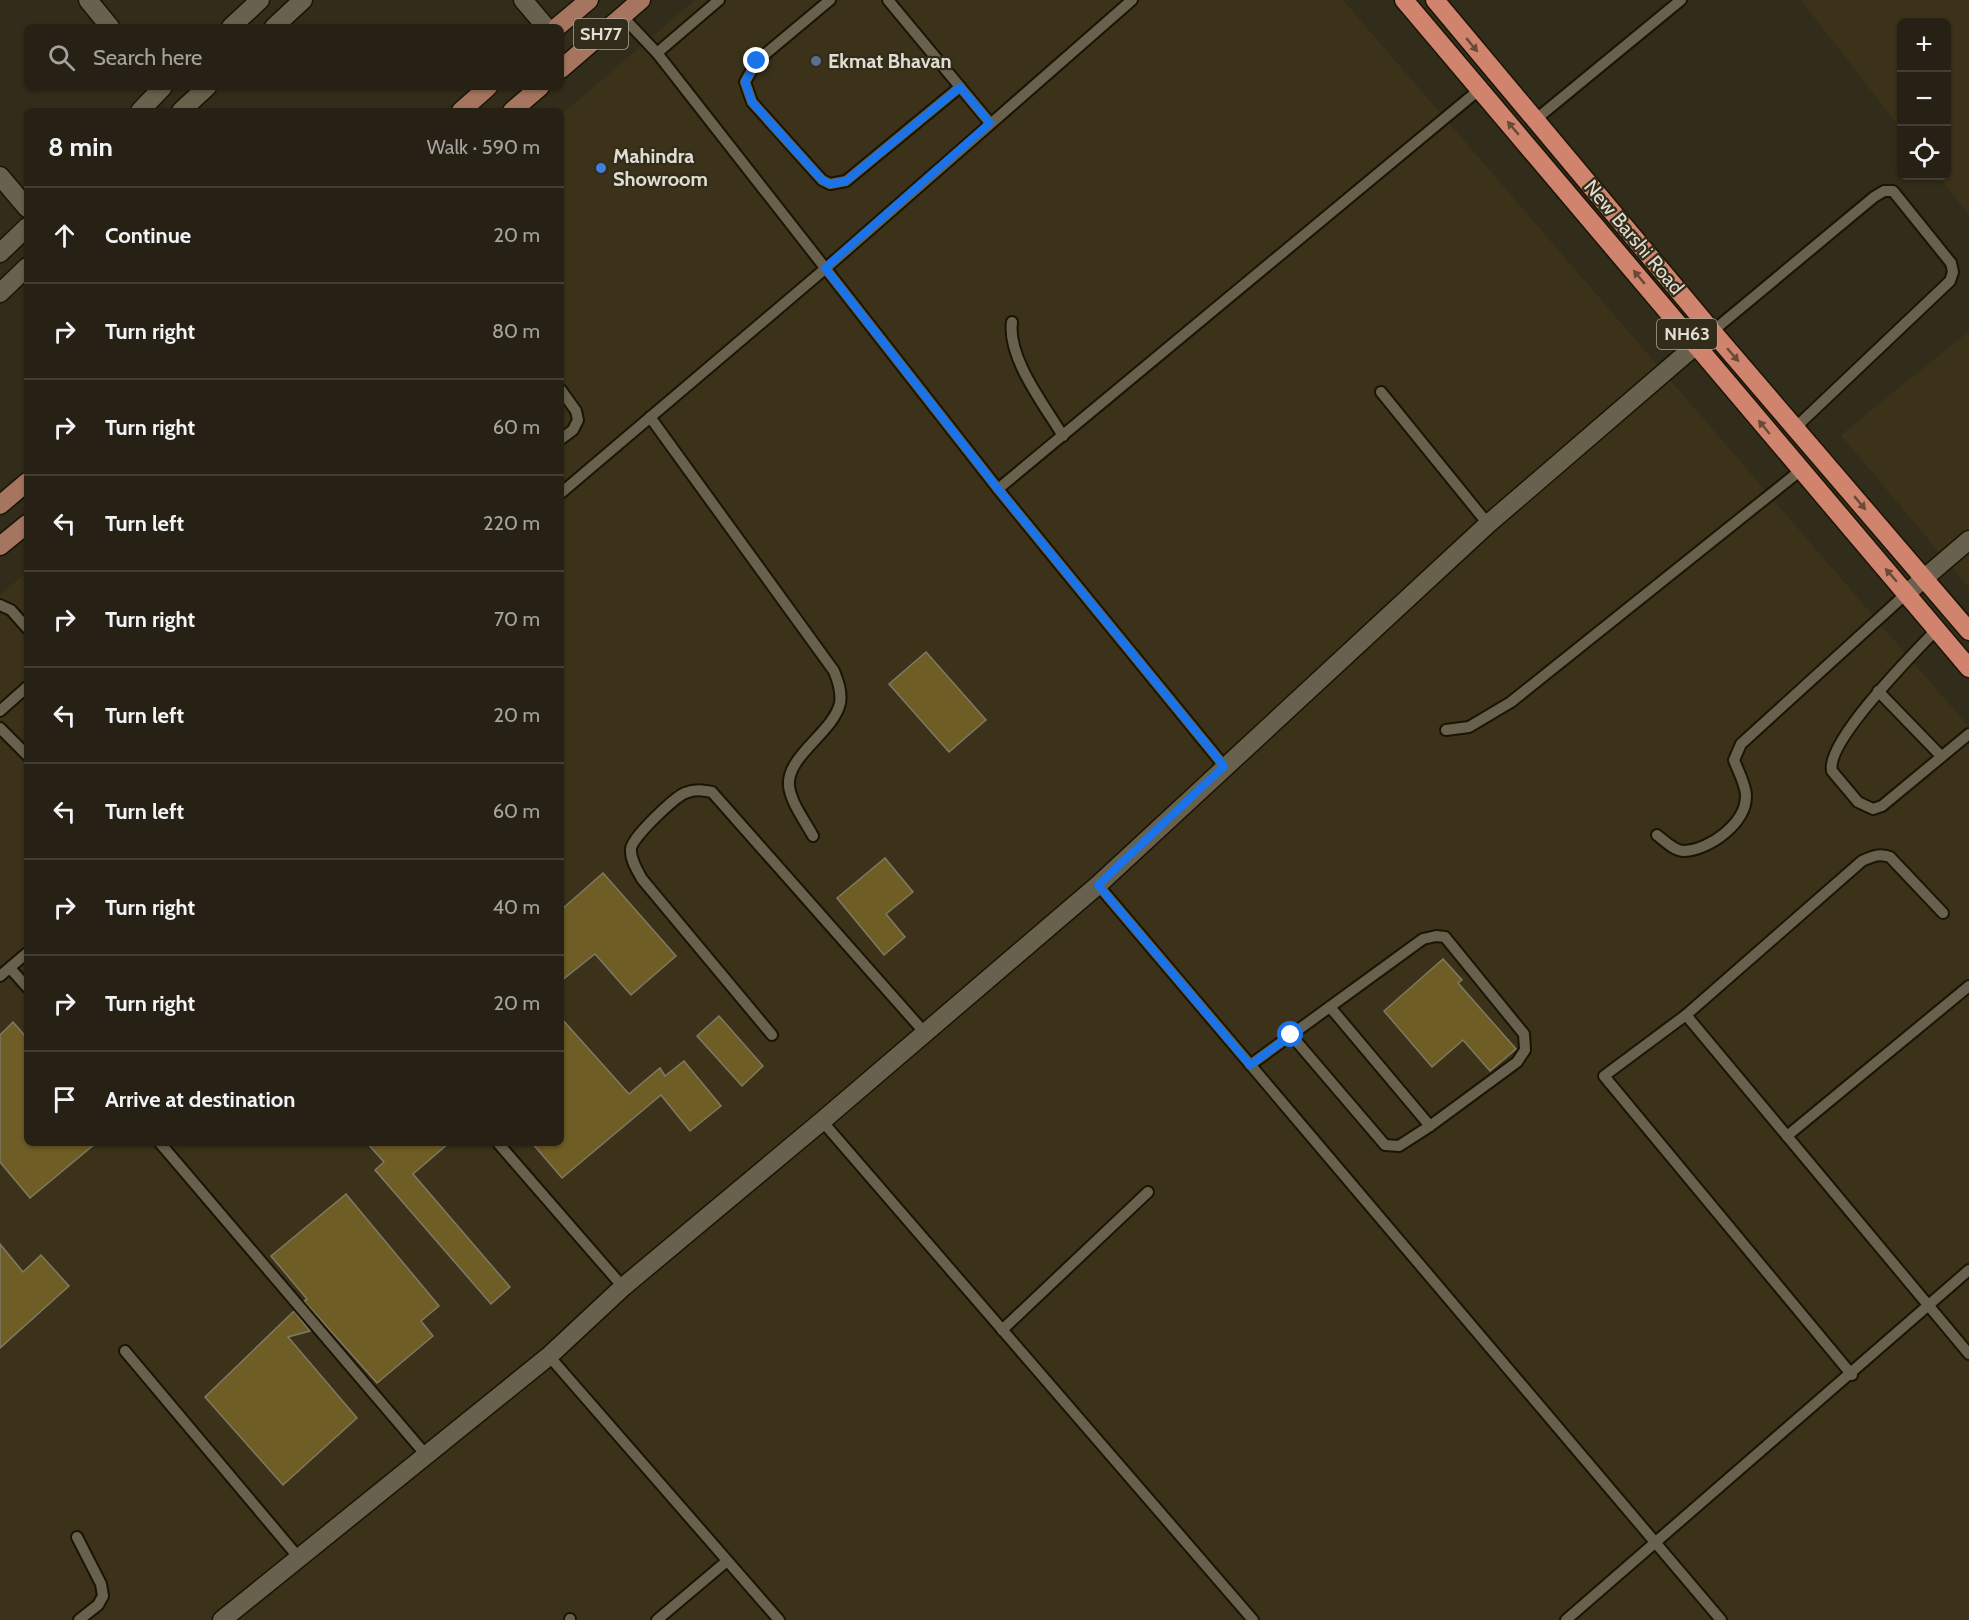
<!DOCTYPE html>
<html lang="en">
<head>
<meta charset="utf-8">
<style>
  :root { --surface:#262114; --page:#322e22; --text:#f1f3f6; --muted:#a4a3a0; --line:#423e34 }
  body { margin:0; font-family:Cabin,sans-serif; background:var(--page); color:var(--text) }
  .controls { position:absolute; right:18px; top:18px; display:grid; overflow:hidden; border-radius:9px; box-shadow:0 2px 4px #0004 }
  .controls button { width:54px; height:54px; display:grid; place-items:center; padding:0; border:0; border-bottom:2px solid var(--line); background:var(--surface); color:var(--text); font:30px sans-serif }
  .stop { position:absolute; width:18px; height:18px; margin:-14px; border:4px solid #1a73e8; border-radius:50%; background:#fff }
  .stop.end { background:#1a73e8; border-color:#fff; box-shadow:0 2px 6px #0008 }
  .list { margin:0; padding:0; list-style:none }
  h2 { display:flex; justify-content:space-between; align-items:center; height:78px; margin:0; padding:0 24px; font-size:26px }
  h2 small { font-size:20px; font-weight:400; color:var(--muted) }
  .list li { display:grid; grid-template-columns:39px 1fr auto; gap:18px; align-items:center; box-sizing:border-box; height:96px; padding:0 24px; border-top:2px solid var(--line) }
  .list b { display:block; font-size:22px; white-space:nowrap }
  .list em { font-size:20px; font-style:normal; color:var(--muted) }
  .icon { flex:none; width:33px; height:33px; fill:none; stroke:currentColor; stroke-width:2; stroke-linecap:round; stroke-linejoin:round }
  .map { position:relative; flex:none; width:1969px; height:1620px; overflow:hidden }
  .search { position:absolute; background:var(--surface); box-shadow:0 2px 4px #0004; left:24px; top:24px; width:540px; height:66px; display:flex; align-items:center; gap:15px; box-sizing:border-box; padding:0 21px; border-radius:9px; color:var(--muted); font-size:22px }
  .panel { position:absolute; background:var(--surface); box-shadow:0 2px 4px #0004; left:24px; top:108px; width:540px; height:1038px; border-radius:9px }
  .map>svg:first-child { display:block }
</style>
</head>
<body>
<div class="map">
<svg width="1969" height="1620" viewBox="0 0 1969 1620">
  <rect width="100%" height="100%" fill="#322c1a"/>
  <g fill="#3b3219">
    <path d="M695 0H1343L1969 727V1620H0V595L27 572V1143H561V115Z"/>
    <path d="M1801 0H1969V215L1938 176H1946V22H1902L1901 129Z"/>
    <path d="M1969 331V588L1841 435Z"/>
  </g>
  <g fill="#6e5d25" stroke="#807964" stroke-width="1.5">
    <path d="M926 652 986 720 949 752 889 684Z"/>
    <path d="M885 858 913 892 886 914 905 937 884 955 837 898Z"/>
    <path d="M603 873 676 956 631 995 595 954 561 981V910Z"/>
    <path d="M1443 959 1462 980 1458 983 1516 1049 1490 1071 1463 1040 1432 1067 1384 1011Z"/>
    <path d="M719 1016 763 1066 742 1086 697 1036Z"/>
    <path d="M561 1018 629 1094 660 1068 665 1076 684 1061 721 1106 690 1131 661 1095 562 1178 532 1143H561Z"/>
    <path d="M13 1022 27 1038V1143H96L30 1198 0 1162V1035Z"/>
    <path d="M367 1143H449L413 1174 510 1287 491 1304 375 1170 384 1162Z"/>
    <path d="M346 1194 439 1306 421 1321 433 1336 377 1383 304 1301 307 1299 271 1256Z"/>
    <path d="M0 1244 23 1272 41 1255 69 1286 0 1348Z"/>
    <path d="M294 1311 310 1331 288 1337 357 1418 283 1485 205 1397Z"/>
  </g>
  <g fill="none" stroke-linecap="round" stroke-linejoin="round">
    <defs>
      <g id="lane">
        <path d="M830 0 757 61 745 82 752 102 822 180 830 184 846 181 960 87"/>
        <path d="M888 0 990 123"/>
        <path d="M622 16 657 53 998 489 1224 766"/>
        <path d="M657 53 719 0"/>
        <path d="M1535 120 1681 0"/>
        <path d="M1012 322C1007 358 1045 406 1063 436"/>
        <path d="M1696 345 1874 197 1884 191H1893L1951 263 1953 272 1950 281 1795 428"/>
        <path d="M561 390 576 411 578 420 573 430 561 439"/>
        <path d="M1381 392 1488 524"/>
        <path d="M650 417 834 671C838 681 842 692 840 703 834 732 786 756 789 786 791 803 805 821 813 836"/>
        <path d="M998 489 1480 89"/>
        <path d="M561 493 826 268 1132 0"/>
        <path d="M0 605 11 610 27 628"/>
        <path d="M1937 629C1915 652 1825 742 1832 771L1858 802 1873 809 1882 806 1969 734"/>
        <path d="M1878 691 1941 756"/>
        <path d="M0 711 27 687"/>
        <path d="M0 728 27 755"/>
        <path d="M1446 730 1469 727 1511 702 1801 470"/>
        <path d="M1657 835C1665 841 1674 851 1684 851 1710 850 1746 823 1746 796 1746 785 1738 771 1734 760L1741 744 1907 593"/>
        <path d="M1098 885 1721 1620"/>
        <path d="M10 968 27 987"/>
        <path d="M0 976 27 953"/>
        <path d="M1686 1015 1862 861C1873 856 1879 853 1890 857L1943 913"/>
        <path d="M772 1035 642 879C637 870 630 859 631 849 631 838 675 797 685 793 695 789 702 790 712 792L925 1033"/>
        <path d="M1291 1035 1385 1145 1399 1146 1430 1126 1330 1007"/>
        <path d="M1250 1065 1423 939 1436 936 1445 937 1524 1034 1525 1050 1517 1062 1430 1126"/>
        <path d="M822 1121 1253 1620"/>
        <path d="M1787 1136 1969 986"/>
        <path d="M160 1143 426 1455"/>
        <path d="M498 1143 623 1287"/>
        <path d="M1002 1330 1148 1192"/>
        <path d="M125 1351 299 1558"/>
        <path d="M549 1356 779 1620"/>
        <path d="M1852 1375 1604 1076 1686 1015 1969 1354"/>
        <path d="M77 1537 101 1584 103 1596 98 1605 79 1620"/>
        <path d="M570 1619V1620"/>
        <path d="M657 1620 727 1561"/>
        <path d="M1566 1620 1969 1270"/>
      </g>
      <g id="street">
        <path d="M88 0 110 27"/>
        <path d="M523 0 546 27"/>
        <path d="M0 176 27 208"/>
        <path d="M1907 593 1969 540"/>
        <path d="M222 1620 549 1356 623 1287 822 1121 1098 885 1488 524 1696 345"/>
      </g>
      <g id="secondary">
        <path d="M231 27 260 0"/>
        <path d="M274 27 303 0"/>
        <path d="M140 111 163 87"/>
        <path d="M181 111 207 87"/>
        <path d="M0 253 27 227"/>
        <path d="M0 293 27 267"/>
      </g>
      <g id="primary">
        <path d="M557 27 589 0"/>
        <path d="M561 69 641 0"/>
        <path d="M461 111 488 87"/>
        <path d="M512 111 540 87"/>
        <path d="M0 505 27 482"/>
        <path d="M0 546 27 524"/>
      </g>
      <g id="highway">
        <path d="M1404 0 1969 668"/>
        <path d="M1435 0 1712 331 1969 631"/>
      </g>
    </defs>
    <use href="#lane" stroke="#1a1404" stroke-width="14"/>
    <use href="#street" stroke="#1a1404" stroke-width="21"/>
    <use href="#secondary" stroke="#1a1404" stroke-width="21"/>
    <use href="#primary" stroke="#1a1404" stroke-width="21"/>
    <use href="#highway" stroke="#1a1404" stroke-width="21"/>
    <use href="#lane" stroke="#68614d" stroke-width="10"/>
    <use href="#street" stroke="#68614d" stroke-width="18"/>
    <use href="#secondary" stroke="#68614d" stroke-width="18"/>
    <use href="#primary" stroke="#a67560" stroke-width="18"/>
    <use href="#highway" stroke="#d0836d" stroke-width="18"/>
  </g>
  <defs><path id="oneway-solid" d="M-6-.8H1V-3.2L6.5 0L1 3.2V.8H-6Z" transform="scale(1.5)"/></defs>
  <g fill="#694a37">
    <use href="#oneway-solid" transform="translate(1472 45) rotate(50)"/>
    <use href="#oneway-solid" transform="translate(1513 128) rotate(-130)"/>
    <use href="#oneway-solid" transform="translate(1639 277) rotate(-130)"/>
    <use href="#oneway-solid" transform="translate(1733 355) rotate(49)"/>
    <use href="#oneway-solid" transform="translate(1764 427) rotate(-129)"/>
    <use href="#oneway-solid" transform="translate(1860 503) rotate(50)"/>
    <use href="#oneway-solid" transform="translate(1891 575) rotate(-131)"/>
  </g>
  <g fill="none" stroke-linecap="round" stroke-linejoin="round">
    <path stroke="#1a73e8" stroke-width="8" d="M757 61 745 82 752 102 822 180 830 184 846 181 960 87 990 123 825 268 998 489 1224 766 1098 885 1250 1065 1291 1035"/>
  </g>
  <circle fill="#5c6f8a" stroke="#322c1a" stroke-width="2" cx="816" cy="61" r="6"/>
  <circle fill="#3f7fe0" stroke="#322c1a" stroke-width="2" cx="601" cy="168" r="6"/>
  <g text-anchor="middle" stroke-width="4.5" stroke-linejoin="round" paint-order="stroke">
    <g fill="#322c1a" stroke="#aca89b" stroke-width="1.5">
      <rect x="574" y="19" width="54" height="30" rx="4.5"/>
      <rect x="1657" y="319" width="60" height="30" rx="4.5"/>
    </g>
    <g font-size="18" font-weight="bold" fill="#e1ddd2">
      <text x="601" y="40">SH77</text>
      <text x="1687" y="340">NH63</text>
    </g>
    <g font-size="20" font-weight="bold" fill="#e1ddd2" stroke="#322c1a" text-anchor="start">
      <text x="828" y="68">Ekmat Bhavan</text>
      <text x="613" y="163">Mahindra<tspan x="613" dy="23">Showroom</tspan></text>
    </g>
    <g font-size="20" fill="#e1ddd2" stroke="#322c1a">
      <text transform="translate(1634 237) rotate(50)" y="7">New Barshi Road</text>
    </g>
  </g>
</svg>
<div class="controls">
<button>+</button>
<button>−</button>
<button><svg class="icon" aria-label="locate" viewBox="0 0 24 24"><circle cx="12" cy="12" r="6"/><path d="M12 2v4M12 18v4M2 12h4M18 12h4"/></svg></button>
</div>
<div class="stop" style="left:1291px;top:1035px"></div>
<div class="stop end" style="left:757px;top:61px"></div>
<div class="search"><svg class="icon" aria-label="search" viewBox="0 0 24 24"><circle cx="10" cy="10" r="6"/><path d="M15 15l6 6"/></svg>Search here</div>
<section class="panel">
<h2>8 min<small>Walk · 590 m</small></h2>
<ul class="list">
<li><svg class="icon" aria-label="ahead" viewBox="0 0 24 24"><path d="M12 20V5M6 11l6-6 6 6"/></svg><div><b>Continue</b></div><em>20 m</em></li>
<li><svg class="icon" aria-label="right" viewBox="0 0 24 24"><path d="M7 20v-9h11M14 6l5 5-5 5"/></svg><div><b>Turn right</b></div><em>80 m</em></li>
<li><svg class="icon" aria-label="right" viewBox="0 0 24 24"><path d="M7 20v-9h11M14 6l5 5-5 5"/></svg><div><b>Turn right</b></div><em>60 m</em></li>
<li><svg class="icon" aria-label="left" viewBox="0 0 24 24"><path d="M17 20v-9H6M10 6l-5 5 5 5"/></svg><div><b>Turn left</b></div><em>220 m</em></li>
<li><svg class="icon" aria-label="right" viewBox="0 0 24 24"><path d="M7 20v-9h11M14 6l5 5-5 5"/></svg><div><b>Turn right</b></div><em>70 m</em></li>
<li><svg class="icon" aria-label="left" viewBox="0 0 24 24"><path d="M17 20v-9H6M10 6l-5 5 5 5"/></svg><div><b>Turn left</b></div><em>20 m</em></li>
<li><svg class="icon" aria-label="left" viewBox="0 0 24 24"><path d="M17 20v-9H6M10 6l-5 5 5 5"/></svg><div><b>Turn left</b></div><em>60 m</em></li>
<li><svg class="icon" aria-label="right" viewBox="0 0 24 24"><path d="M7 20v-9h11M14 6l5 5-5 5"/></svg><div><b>Turn right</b></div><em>40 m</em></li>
<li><svg class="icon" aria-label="right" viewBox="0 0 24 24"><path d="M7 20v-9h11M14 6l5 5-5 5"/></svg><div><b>Turn right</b></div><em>20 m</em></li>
<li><svg class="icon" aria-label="arrive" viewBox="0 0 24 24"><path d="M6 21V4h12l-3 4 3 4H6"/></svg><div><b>Arrive at destination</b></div></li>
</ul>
</section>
</div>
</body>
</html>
